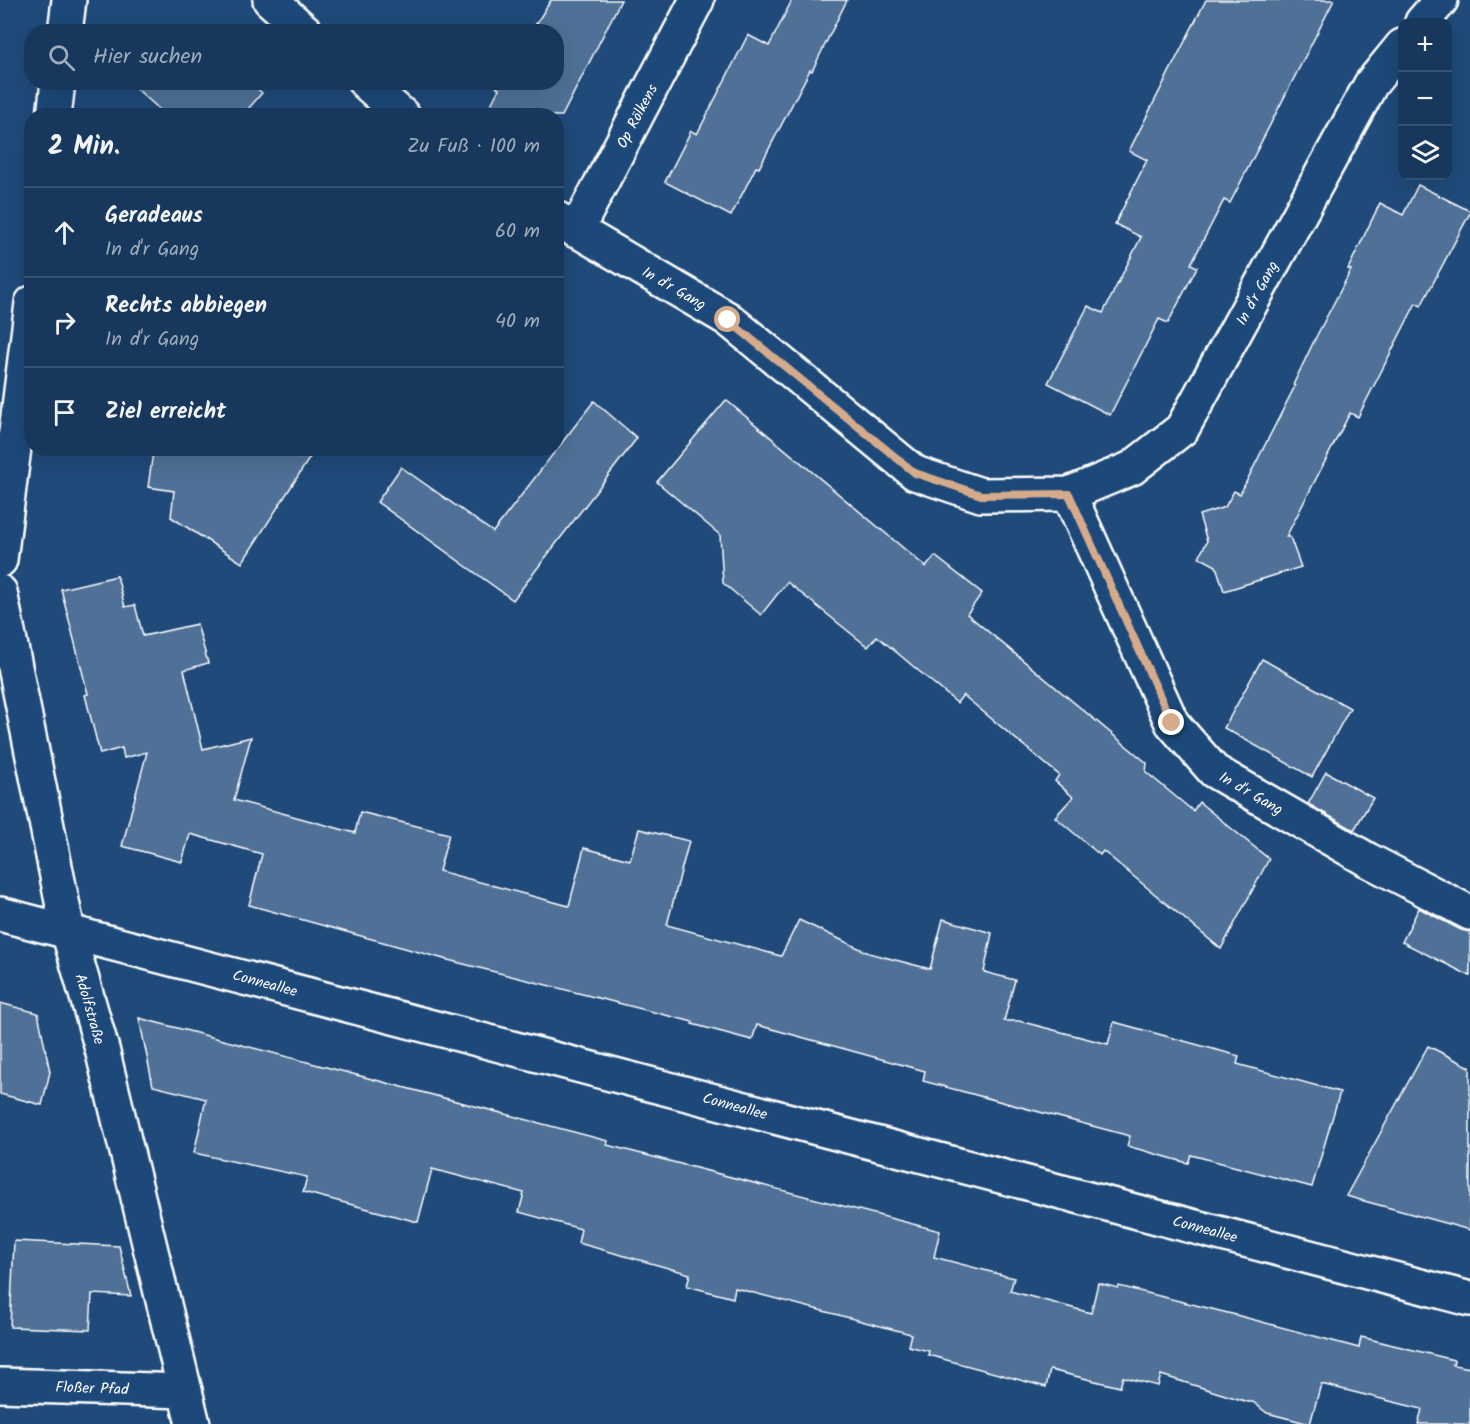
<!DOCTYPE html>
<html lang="de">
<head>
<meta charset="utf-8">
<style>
  :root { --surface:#17385c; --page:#203f62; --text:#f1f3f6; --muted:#9eacbb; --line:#365272 }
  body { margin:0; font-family:Kalam,sans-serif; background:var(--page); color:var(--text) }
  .controls { position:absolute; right:18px; top:18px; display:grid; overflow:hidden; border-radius:12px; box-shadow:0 6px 24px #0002 }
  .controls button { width:54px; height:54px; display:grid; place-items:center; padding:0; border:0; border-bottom:2px solid var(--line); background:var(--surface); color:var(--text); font:30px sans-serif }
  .stop { position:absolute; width:18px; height:18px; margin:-14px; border:4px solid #d6ab8b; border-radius:50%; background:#fff }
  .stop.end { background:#d6ab8b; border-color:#fff; box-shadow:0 2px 6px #0008 }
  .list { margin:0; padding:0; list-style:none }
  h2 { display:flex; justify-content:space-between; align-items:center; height:78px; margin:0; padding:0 24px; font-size:26px }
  h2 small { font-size:20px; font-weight:400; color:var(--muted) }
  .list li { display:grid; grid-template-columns:39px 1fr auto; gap:18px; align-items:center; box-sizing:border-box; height:90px; padding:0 24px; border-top:2px solid var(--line) }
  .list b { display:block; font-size:22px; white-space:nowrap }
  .list p { margin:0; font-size:20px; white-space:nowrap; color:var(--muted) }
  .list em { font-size:20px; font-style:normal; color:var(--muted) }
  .icon { flex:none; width:33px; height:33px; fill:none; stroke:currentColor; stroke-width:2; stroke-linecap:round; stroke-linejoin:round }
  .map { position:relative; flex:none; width:1470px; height:1424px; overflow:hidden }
  .search { position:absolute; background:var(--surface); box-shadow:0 6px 24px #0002; left:24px; top:24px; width:540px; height:66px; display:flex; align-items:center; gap:15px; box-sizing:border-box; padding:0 21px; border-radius:24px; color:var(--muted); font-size:22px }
  .panel { position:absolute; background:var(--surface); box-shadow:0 6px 24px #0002; left:24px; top:108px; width:540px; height:348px; border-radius:24px }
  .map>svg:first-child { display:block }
</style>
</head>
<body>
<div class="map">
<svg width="1470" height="1424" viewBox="0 0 1470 1424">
  <rect width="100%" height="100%" fill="#1f4a7a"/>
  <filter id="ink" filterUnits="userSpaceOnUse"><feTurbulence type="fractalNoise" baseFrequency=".0167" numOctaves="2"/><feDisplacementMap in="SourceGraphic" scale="12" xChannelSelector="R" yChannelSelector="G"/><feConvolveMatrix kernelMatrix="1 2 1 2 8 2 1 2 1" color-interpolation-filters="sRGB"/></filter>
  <g filter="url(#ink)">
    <g fill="#507197" stroke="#fff" stroke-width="1.5">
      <path d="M551 0H621L562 116H485L499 89 496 87 499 82H556V32H531Z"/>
      <path d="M792 0H847L812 71 810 70 759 168 756 167 731 216 665 182 691 131 697 134 748 35 769 46Z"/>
      <path d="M1206 0H1334L1230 203 1224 200 1191 264 1197 267 1168 323 1159 319 1110 415 1048 383 1088 306 1103 313 1141 237 1115 224 1147 160 1129 151Z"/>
      <path d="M129 82H250L262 93 242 116H167Z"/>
      <path d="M1418 185 1470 211V213L1421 306 1416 303 1358 417 1350 413 1286 537H1290L1301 567 1224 591 1216 566 1199 557 1207 541 1199 515 1225 507 1234 491 1240 494 1295 386 1293 385 1315 339 1351 270 1348 269 1380 203 1403 215Z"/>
      <path d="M726 400 926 567 935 556 982 593 967 614 1147 763 1146 772 1193 811 1199 802 1269 859 1221 949 1103 851 1100 855 1055 817 1073 797 1055 781 1059 775 963 695 957 703 877 636 868 647 787 582 761 615 723 583 720 535 657 482Z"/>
      <path d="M594 401 637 438 513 600 377 502 401 467 493 532Z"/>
      <path d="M162 448H316L242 563 171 517 174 491 148 487 153 452H162Z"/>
      <path d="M117 576 125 607 135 605 143 636 197 624 208 663 184 670 203 749 251 737 234 800 355 833 360 812 449 834 439 871 569 906 584 848 630 860 639 829 689 841 667 925 781 956 799 920 869 953 930 969 943 919 992 933 984 972 1015 980 1004 1021H1019L1108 1044 1114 1022 1239 1056 1237 1064 1340 1092 1312 1187 1191 1155 1188 1163 1127 1146 1130 1136 923 1081 925 1071 757 1025 752 1040 692 1024 693 1022 444 959 249 905 262 854 190 834 182 862 122 846 147 752 124 758 122 748 100 754 85 695 88 694 61 589Z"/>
      <path d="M1262 659 1350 708 1312 777 1224 728Z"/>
      <path d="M1326 772 1373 798 1354 830 1308 804Z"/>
      <path d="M1419 908 1461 930 1470 932V976L1402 942Z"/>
      <path d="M0 1003 38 1013 50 1072 42 1105 0 1094Z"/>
      <path d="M139 1018 608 1141 607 1145 940 1231 934 1257 1014 1278 1010 1291 1091 1313 1098 1283 1118 1288 1119 1286 1236 1315 1359 1348 1361 1337 1454 1360 1453 1365 1470 1368V1424H1418L1422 1409 1321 1384 1310 1424 1267 1413 1253 1402H1248L1161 1375 1158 1386 1123 1377 1120 1387 1050 1370 1046 1387 928 1355 929 1351 908 1346 911 1334 735 1288 733 1298 687 1286 690 1274 578 1243 581 1229 519 1212 524 1193 432 1169 418 1222 303 1192 307 1177 194 1153 206 1099 153 1086Z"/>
      <path d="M1428 1046 1470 1067V1230L1346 1196Z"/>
      <path d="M14 1241 119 1246 131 1296 92 1294 90 1330 10 1327Z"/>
    </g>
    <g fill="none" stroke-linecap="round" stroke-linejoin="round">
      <defs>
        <g id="minor">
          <path d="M270 0 306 32"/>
          <path d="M1422 22 1441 0"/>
          <path d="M65 32 69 0"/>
          <path d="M365 82 403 116"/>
          <path d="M54 116 58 82"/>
          <path d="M556 218 728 319 915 473 981 495 1069 494 1132 468 1182 429 1371 84 1402 46"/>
          <path d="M576 231 697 0"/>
          <path d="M1069 494 1172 723 1214 771 1368 860 1470 913"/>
          <path d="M0 560 32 303"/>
          <path d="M0 592 68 931 102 1049 193 1424"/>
          <path d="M0 914 1470 1299"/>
          <path d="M0 1385 185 1391"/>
        </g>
      </defs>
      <use href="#minor" stroke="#fff" stroke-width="38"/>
      <use href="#minor" stroke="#1f4a7a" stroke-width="33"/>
    </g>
  </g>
  <g fill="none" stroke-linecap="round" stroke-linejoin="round" filter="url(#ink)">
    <path stroke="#d6ab8b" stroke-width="8" d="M728 320 915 473 981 495 1069 494 1172 723"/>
  </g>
  <g text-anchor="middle" stroke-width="4.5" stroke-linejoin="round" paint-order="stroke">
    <g font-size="15" fill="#fff" stroke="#1f4a7a">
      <text transform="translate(637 116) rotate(-62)" y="5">Op Rölkens</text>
      <text transform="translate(674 288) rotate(30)" y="5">In d'r Gang</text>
      <text transform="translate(1257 293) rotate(-61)" y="5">In d'r Gang</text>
      <text transform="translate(1251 793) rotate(30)" y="5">In d'r Gang</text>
      <text transform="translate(265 983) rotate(15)" y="5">Conneallee</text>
      <text transform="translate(90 1009) rotate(74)" y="5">Adolfstraße</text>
      <text transform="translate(735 1106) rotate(15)" y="5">Conneallee</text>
      <text transform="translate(1205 1229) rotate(15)" y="5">Conneallee</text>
      <text transform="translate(92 1388) rotate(2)" y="5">Floßer Pfad</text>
    </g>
  </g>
</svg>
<div class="controls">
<button>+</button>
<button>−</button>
<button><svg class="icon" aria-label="layers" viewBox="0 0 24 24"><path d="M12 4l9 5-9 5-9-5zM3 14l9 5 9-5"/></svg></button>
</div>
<div class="stop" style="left:728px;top:320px"></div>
<div class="stop end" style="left:1172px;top:723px"></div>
<div class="search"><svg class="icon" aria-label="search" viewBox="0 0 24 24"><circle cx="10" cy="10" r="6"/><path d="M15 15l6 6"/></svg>Hier suchen</div>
<section class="panel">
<h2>2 Min.<small>Zu Fuß · 100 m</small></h2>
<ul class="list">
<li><svg class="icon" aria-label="ahead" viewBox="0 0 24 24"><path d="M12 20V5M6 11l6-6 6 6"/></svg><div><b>Geradeaus</b><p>In d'r Gang</p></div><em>60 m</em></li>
<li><svg class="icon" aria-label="right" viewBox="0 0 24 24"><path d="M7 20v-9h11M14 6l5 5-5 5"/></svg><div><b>Rechts abbiegen</b><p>In d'r Gang</p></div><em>40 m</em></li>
<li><svg class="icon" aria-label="arrive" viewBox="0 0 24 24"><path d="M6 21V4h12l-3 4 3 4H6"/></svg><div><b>Ziel erreicht</b></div></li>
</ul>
</section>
</div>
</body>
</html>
